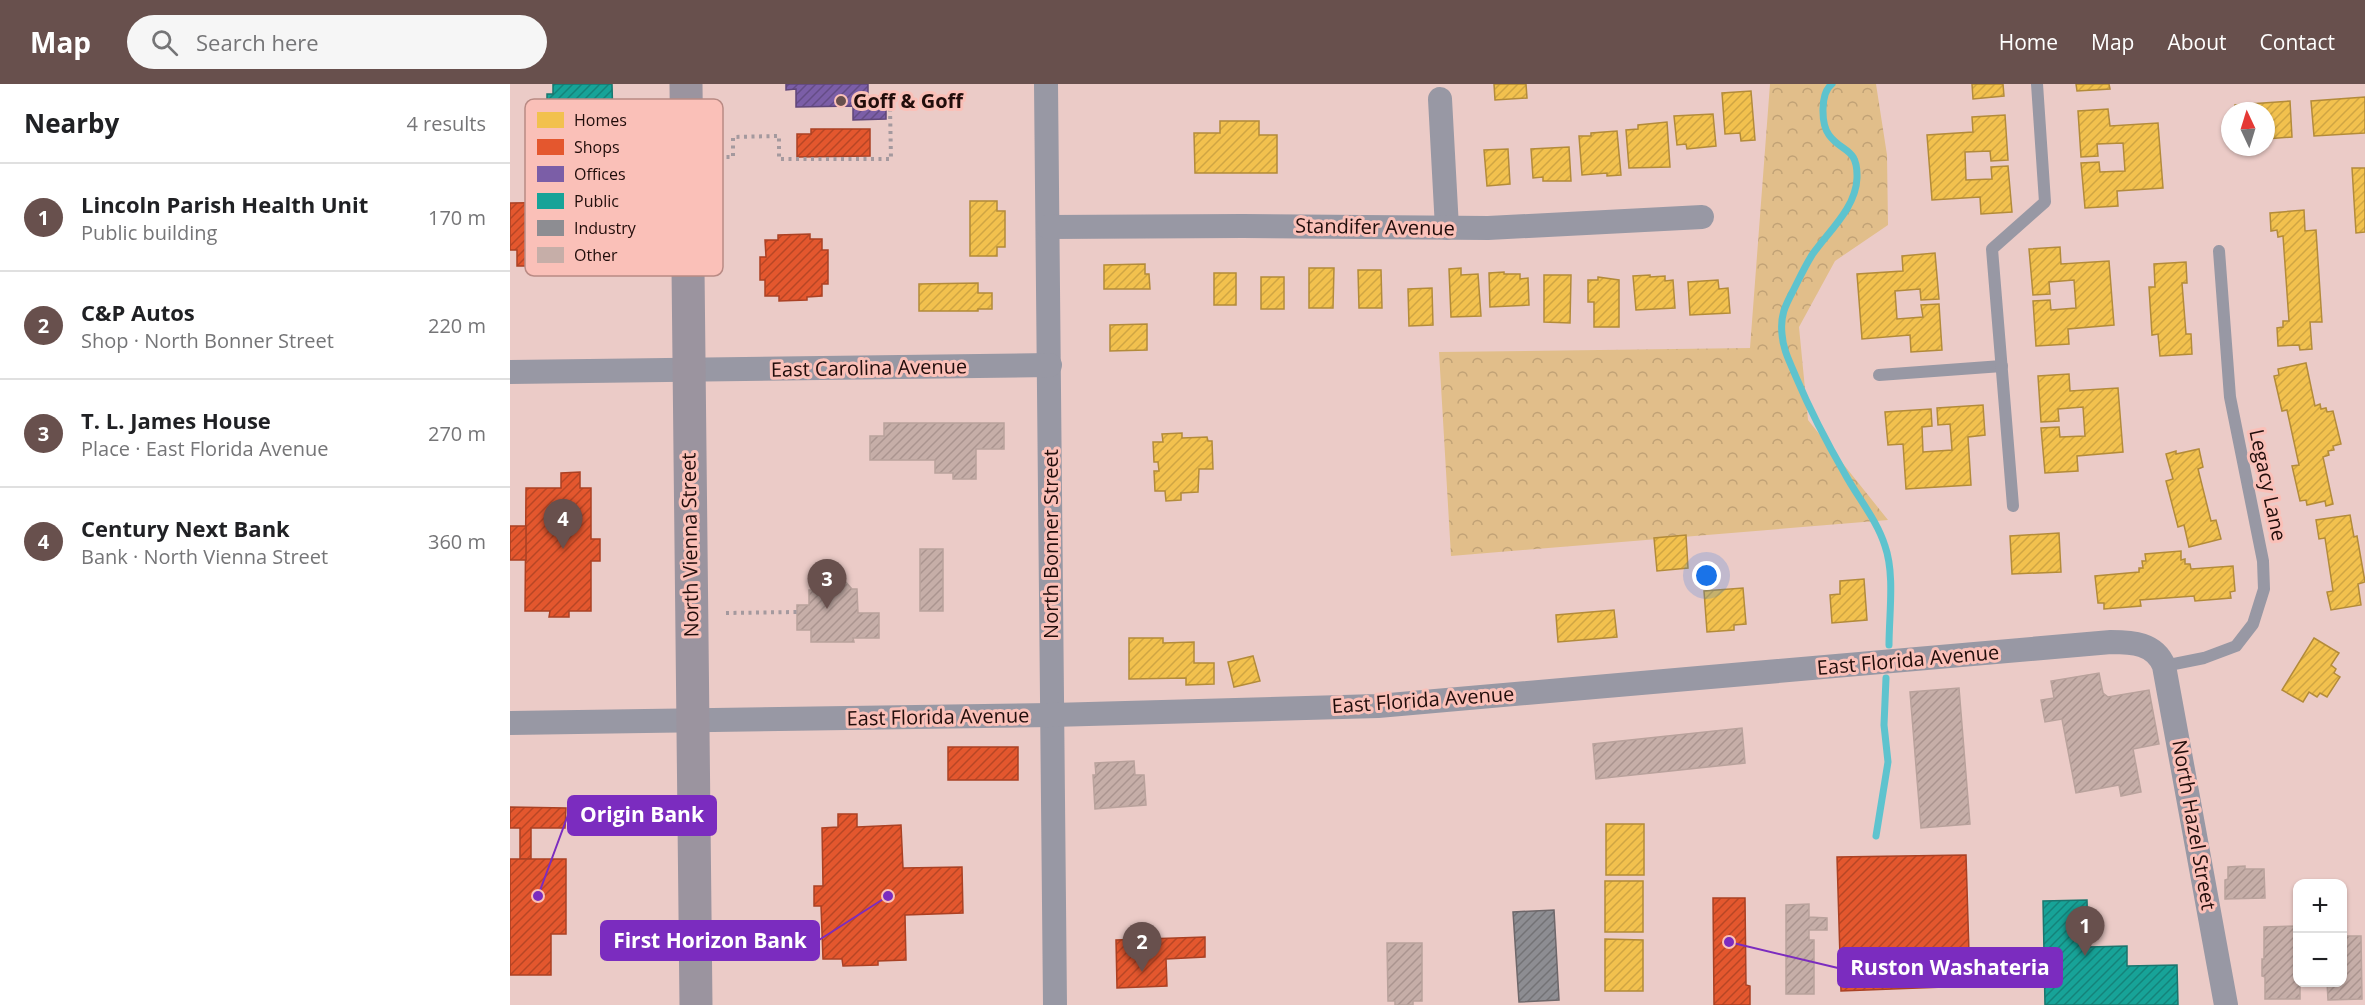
<!DOCTYPE html>
<html lang="en">
<head>
<meta charset="utf-8">
<style>
  :root { --surface:#fff; --page:#f6f6f6; --text:#202124; --muted:#757577; --line:#e0e0e0; --accent:#68504d }
  body { margin:0; font-family:"Open Sans",sans-serif; background:var(--page); color:var(--text) }
  .controls { position:absolute; right:18px; bottom:18px; display:grid; overflow:hidden; border-radius:12px; box-shadow:0 2px 4px #0004 }
  .controls button { width:54px; height:54px; display:grid; place-items:center; padding:0; border:0; border-bottom:2px solid var(--line); background:var(--surface); color:var(--text); font:30px sans-serif }
  .compass { position:absolute; left:1711px; top:18px; width:54px; height:54px; border-radius:50%; background:var(--surface); box-shadow:0 2px 4px #0004; rotate:356deg }
  .you { position:absolute; left:1197px; top:492px; width:21px; height:21px; margin:-15px; border:4px solid #fff; border-radius:50%; background:#1a73e8; box-shadow:0 0 0 9px #1a73e833 }
  .badge { display:grid; place-items:center; width:39px; height:39px; border-radius:50%; background:var(--accent); color:#fff; font-size:20px; font-weight:700 }
  .pin { position:absolute; translate:-50% -50px; filter:drop-shadow(0 2px 3px #0008) }
  .pin::after { content:''; position:absolute; top:32px; width:21px; height:18px; background:inherit; clip-path:polygon(0 0,100% 0,50% 100%) }
  .list { margin:0; padding:0; list-style:none }
  h2 { display:flex; justify-content:space-between; align-items:center; height:78px; margin:0; padding:0 24px; font-size:26px }
  h2 small { font-size:20px; font-weight:400; color:var(--muted) }
  .list li { display:grid; grid-template-columns:39px 1fr auto; gap:18px; align-items:center; box-sizing:border-box; height:108px; padding:0 24px; border-top:2px solid var(--line) }
  .list b { display:block; font-size:22px; white-space:nowrap }
  .list p { margin:0; font-size:20px; white-space:nowrap; color:var(--muted) }
  .list em { font-size:20px; font-style:normal; color:var(--muted) }
  .icon { flex:none; width:33px; height:33px; fill:none; stroke:currentColor; stroke-width:2; stroke-linecap:round; stroke-linejoin:round }
  .map { position:relative; flex:none; width:1855px; height:921px; overflow:hidden }
  header { display:flex; align-items:center; gap:36px; box-sizing:border-box; height:84px; padding:0 30px; background:var(--accent); color:#fff }
  header strong { font-size:28px }
  nav { display:flex; gap:33px; margin-inline-start:auto; font-size:21px }
  .search { width:420px; height:54px; background:var(--page); display:flex; align-items:center; gap:15px; box-sizing:border-box; padding:0 21px; border-radius:33px; color:var(--muted); font-size:22px }
  main { display:flex }
  aside { flex:1; background:var(--surface) }
  .map>svg:first-child { display:block }
</style>
</head>
<body>
<header>
<strong>Map</strong>
<div class="search"><svg class="icon" aria-label="search" viewBox="0 0 24 24"><circle cx="10" cy="10" r="6"/><path d="M15 15l6 6"/></svg>Search here</div>
<nav><a>Home</a><a>Map</a><a>About</a><a>Contact</a></nav>
</header>
<main>
<aside>
<h2>Nearby<small>4 results</small></h2>
<ul class="list">
<li><span class="badge">1</span><div><b>Lincoln Parish Health Unit</b><p>Public building</p></div><em>170 m</em></li>
<li><span class="badge">2</span><div><b>C&amp;P Autos</b><p>Shop · North Bonner Street</p></div><em>220 m</em></li>
<li><span class="badge">3</span><div><b>T. L. James House</b><p>Place · East Florida Avenue</p></div><em>270 m</em></li>
<li><span class="badge">4</span><div><b>Century Next Bank</b><p>Bank · North Vienna Street</p></div><em>360 m</em></li>
</ul>
</aside>
<div class="map">
<svg width="1855" height="921" viewBox="0 0 1855 921">
  <defs>
    <pattern id="forest-crowns" width="20" height="18" patternUnits="userSpaceOnUse" patternTransform="scale(1.5)"><rect width="20" height="18" fill="#e1be8a"/><path d="M2 6a3 3 0 1 1 6 0M12 15a3 3 0 1 1 6 0" fill="none" stroke="#c1a276"/></pattern>
    <pattern id="homes-hatch" width="6" height="6" patternUnits="userSpaceOnUse" patternTransform="scale(1.5)"><rect width="6" height="6" fill="#f2c14e"/><path d="M-1 1l2-2M0 6l6-6M5 7l2-2" fill="none" stroke="#cfa543"/></pattern>
    <pattern id="shops-hatch" width="6" height="6" patternUnits="userSpaceOnUse" patternTransform="scale(1.5)"><rect width="6" height="6" fill="#e4572e"/><path d="M-1 1l2-2M0 6l6-6M5 7l2-2" fill="none" stroke="#b84625"/></pattern>
    <pattern id="offices-hatch" width="6" height="6" patternUnits="userSpaceOnUse" patternTransform="scale(1.5)"><rect width="6" height="6" fill="#7b5ea7"/><path d="M-1 1l2-2M0 6l6-6M5 7l2-2" fill="none" stroke="#644c86"/></pattern>
    <pattern id="public-hatch" width="6" height="6" patternUnits="userSpaceOnUse" patternTransform="scale(1.5)"><rect width="6" height="6" fill="#17a398"/><path d="M-1 1l2-2M0 6l6-6M5 7l2-2" fill="none" stroke="#14837a"/></pattern>
    <pattern id="industry-hatch" width="6" height="6" patternUnits="userSpaceOnUse" patternTransform="scale(1.5)"><rect width="6" height="6" fill="#8d8d92"/><path d="M-1 1l2-2M0 6l6-6M5 7l2-2" fill="none" stroke="#737275"/></pattern>
    <pattern id="building-hatch" width="6" height="6" patternUnits="userSpaceOnUse" patternTransform="scale(1.5)"><rect width="6" height="6" fill="#c6aea8"/><path d="M-1 1l2-2M0 6l6-6M5 7l2-2" fill="none" stroke="#aa948f"/></pattern>
  </defs>
  <rect width="100%" height="100%" fill="#ebcbc7"/>
  <path fill="url(#forest-crowns)" d="M1260 0H1366L1377 71 1378 141 1325 177 1289 243 1298 336 1378 436 941 472 929 268 1240 264Z"/>
  <g fill="url(#homes-hatch)" stroke="#b38b3a" stroke-width="1.5">
    <path d="M984 0H1016L1017 14 985 16Z"/>
    <path d="M1462 0H1493L1494 12 1463 15Z"/>
    <path d="M1566 0H1599L1600 5 1567 7Z"/>
    <path d="M1241 7 1245 56 1231 57 1230 49 1215 50 1212 9Z"/>
    <path d="M1855 13V49L1804 52 1801 17Z"/>
    <path d="M1780 17 1782 53 1756 55V27H1726L1725 21Z"/>
    <path d="M1598 25 1600 42 1648 39 1653 104 1607 107 1608 122 1575 124 1571 79 1589 78 1590 88 1615 87 1613 59 1587 60 1588 72 1571 73 1568 27Z"/>
    <path d="M1203 30 1206 62 1177 65 1176 60 1167 61 1164 32Z"/>
    <path d="M1495 31 1498 76 1481 77 1480 67 1455 68 1456 96 1482 95 1481 83 1498 82 1502 128 1471 130 1470 113 1422 116 1417 51 1463 48 1462 33Z"/>
    <path d="M710 37H749V51H767V89H685L684 49H710Z"/>
    <path d="M1157 38 1160 83 1119 84 1116 46 1128 45V41Z"/>
    <path d="M1107 47 1111 91 1097 92V89L1072 91 1069 52H1081V49Z"/>
    <path d="M1059 63 1061 97H1033V93L1023 94 1021 65Z"/>
    <path d="M998 65 1000 100 977 102 974 66Z"/>
    <path d="M1842 84H1855V148L1846 149Z"/>
    <path d="M460 117H487V127H495V163H487V172H460Z"/>
    <path d="M1794 126 1795 147 1806 146 1812 238H1800L1802 265 1790 266 1789 261 1768 262 1767 244 1773 243V237H1779L1773 152 1768 153 1767 146 1761 147 1760 129Z"/>
    <path d="M1550 163 1551 180 1599 177 1604 241 1558 245 1559 260 1526 262 1523 217 1540 216 1541 226 1566 224 1564 196 1539 198 1540 210 1523 211 1519 165Z"/>
    <path d="M1425 169 1429 215 1411 216 1410 205 1385 207 1387 235 1413 233 1411 221 1429 220 1432 266 1401 268 1400 251 1352 255 1347 190 1393 187 1392 172Z"/>
    <path d="M1676 178 1677 199H1672L1676 250H1681L1682 270 1650 272 1648 250 1642 251 1639 203H1645L1644 180Z"/>
    <path d="M635 180V190H639L640 205H594V181Z"/>
    <path d="M799 184H824L823 224H799Z"/>
    <path d="M951 184V191L968 190 971 232 941 233 939 185Z"/>
    <path d="M848 186H871L872 224H849Z"/>
    <path d="M994 188V190H1010V195L1018 194 1019 221 980 223 979 189Z"/>
    <rect x="704" y="189" width="22" height="32"/>
    <path d="M1034 191H1061L1060 239 1034 238Z"/>
    <path d="M1140 191V193L1155 192V197L1163 196 1165 224 1126 226 1123 192Z"/>
    <rect x="751" y="193" width="23" height="32"/>
    <path d="M1088 193 1109 196V243H1084V218H1078V196H1088Z"/>
    <path d="M1208 196 1209 205 1218 204 1220 229 1180 231 1178 198Z"/>
    <path d="M468 199V209H482V225H468V227H409V200Z"/>
    <path d="M922 204 923 241 899 242 898 205Z"/>
    <path d="M637 240V266L600 267V241Z"/>
    <path d="M1796 279 1805 322 1810 320 1811 325 1816 324 1817 328 1823 327 1831 360 1823 362 1824 366 1818 367 1819 371 1813 373 1823 420 1816 422 1815 417 1797 421 1796 416 1790 417 1782 382 1789 381 1777 326 1772 327 1764 292 1769 291 1768 285Z"/>
    <path d="M1559 290 1560 307 1608 304 1613 368 1567 372 1568 387 1535 389 1531 344 1549 343 1550 353 1575 352 1573 323 1548 325 1549 337 1531 338 1528 292Z"/>
    <path d="M1473 321 1475 351 1458 353 1461 401 1396 405 1393 360 1378 361 1375 328 1421 325 1422 342 1412 343 1413 368 1442 366 1440 340 1428 341 1427 324Z"/>
    <path d="M672 349V354L697 353 698 357H702L703 385H689L688 408 671 409V416L656 417 655 407H645L644 387H649L648 378H644L643 358H653L652 350Z"/>
    <path d="M1689 365 1693 383 1688 385 1701 437 1706 436 1711 455 1679 463 1674 441 1668 443 1656 397 1663 395 1656 370 1666 367V370Z"/>
    <path d="M1840 431 1844 453 1847 452 1855 498 1848 500 1851 521 1821 526 1817 508 1823 507 1815 454 1809 455 1806 436Z"/>
    <path d="M1549 449 1551 488 1502 490 1500 452Z"/>
    <path d="M1176 451 1178 484 1147 487 1144 454Z"/>
    <path d="M1671 467V476L1675 475V480H1680L1681 485 1723 482 1725 507 1720 508 1721 514 1685 517 1684 512 1630 516 1631 522 1594 525V519H1588L1585 492 1629 488V484H1633L1632 477H1636L1635 470Z"/>
    <path d="M1354 495 1357 536 1322 539 1320 511 1330 510V497Z"/>
    <path d="M1233 504 1236 540 1224 541V546L1197 548 1194 507Z"/>
    <path d="M1104 526 1107 553 1048 558 1046 531Z"/>
    <path d="M619 554H653V559L684 558V579H704V600L676 601V594L619 595Z"/>
    <path d="M1804 554 1829 569 1821 581 1826 585 1824 589 1830 593 1817 613 1810 609 1807 613 1799 608 1793 618 1772 606Z"/>
    <path d="M743 572 750 597 724 603 718 578Z"/>
    <rect x="1096" y="740" width="38" height="51"/>
    <rect x="1095" y="797" width="38" height="51"/>
    <path d="M1095 855 1133 856V907H1095Z"/>
  </g>
  <g fill="url(#shops-hatch)" stroke="#aa4124" stroke-width="1.5">
    <path d="M301 45H360V72L287 73V50H301Z"/>
    <path d="M77 118V138L78 119 113 118V162H104V175H79V152H77V165H29V182H7V166H0V119Z"/>
    <path d="M300 150V155H312V166H318V200H312V212L297 213V216L269 217V212H255V196H250V173H256L255 156H268V151Z"/>
    <path d="M70 388V404H81V455H90V477H81V527H59V533H39L40 527H15L16 404H51V389Z"/>
    <rect x="0" y="442" width="16" height="34"/>
    <rect x="438" y="663" width="70" height="33"/>
    <path d="M0 723 56 724 55 744H21V775H10V744H0Z"/>
    <path d="M328 730H347V743L391 741 393 784 452 783 453 829 395 831 396 876 368 877V881L333 882 332 875H313L311 822H304V802H313L312 744 328 743Z"/>
    <path d="M1456 771 1460 902 1331 907 1327 773Z"/>
    <path d="M0 775H56V850H41V891H0Z"/>
    <path d="M1203 814H1235L1236 901 1240 902V921H1204Z"/>
    <path d="M695 853V873L656 875 657 902 607 904 606 856Z"/>
  </g>
  <path fill="url(#offices-hatch)" stroke="#604678" stroke-width="1.5" d="M276 0H358V12H376V35L343 36V22L286 23V5L276 6Z"/>
  <g fill="url(#public-hatch)" stroke="#1a766e" stroke-width="1.5">
    <path d="M43 0H102L103 41 66 42 67 70 39 71V41L33 42 32 19H37V10H43Z"/>
    <path d="M1577 816 1578 863 1617 862V882L1667 881 1668 921H1535L1533 817Z"/>
  </g>
  <path fill="url(#industry-hatch)" stroke="#6d676a" stroke-width="1.5" d="M1044 826 1049 916 1009 918 1003 828Z"/>
  <g fill="none" stroke-linecap="round" stroke-linejoin="round">
    <g stroke="#5ec3ce" stroke-width="7">
      <path d="M1322 0C1310 9 1311 40 1319 51 1332 69 1348 63 1347 94 1346 124 1318 148 1302 171 1295 182 1289 195 1283 207 1275 222 1270 232 1272 250 1273 266 1280 278 1286 293 1300 326 1317 359 1335 390 1348 414 1367 436 1375 462 1385 490 1379 531 1379 561"/>
      <path d="M1366 752 1378 678 1374 641 1376 594"/>
    </g>
  </g>
  <g fill="url(#building-hatch)" stroke="#b9a29c" stroke-width="1.5">
    <path d="M374 339H494V365H466V395H443V389H425V376H360V352H374Z"/>
    <rect x="410" y="465" width="23" height="62"/>
    <path d="M324 496H334L342 505H347L348 529H369V554H343L344 558H301V546H287V521H299V506H318L317 503Z"/>
    <path d="M1589 589 1593 609 1598 613 1639 606 1649 660 1623 665 1631 708 1611 712 1609 701 1566 709 1552 635 1535 638 1531 616 1544 614 1541 597Z"/>
    <path d="M1449 604 1460 740 1411 744 1400 608Z"/>
    <path d="M1232 644 1235 679 1086 695 1083 660Z"/>
    <path d="M624 677 625 691H634L636 721 585 725 583 691H586L585 679Z"/>
    <path d="M1735 782V785H1754L1755 814 1715 815V796L1718 795V783Z"/>
    <path d="M1299 820V833L1317 834V846H1299V856H1304V910H1276V821Z"/>
    <path d="M1788 842V898H1790V915H1755V893L1752 892V875H1754V843Z"/>
    <path d="M1832 852H1851L1852 915 1818 916 1817 898H1832Z"/>
    <path d="M877 859H912V917H903V921H885V917H878Z"/>
  </g>
  <g fill="none" stroke-linecap="round" stroke-linejoin="round">
    <g stroke="#a4999e" stroke-width="4" stroke-dasharray="3 4.5" stroke-linecap="butt">
      <path d="M209 73H223V53L269 52V75H381L380 23"/>
      <path d="M216 529 287 528"/>
    </g>
    <g stroke="#9898a4" stroke-width="12">
      <path d="M1369 291 1492 282"/>
      <path d="M1503 422 1482 165 1535 118 1527 0"/>
      <path d="M1654 582 1694 574 1726 562 1743 540 1754 505 1753 477 1720 313 1709 167"/>
    </g>
    <g stroke="#9898a4" stroke-width="24">
      <path d="M536 0 545 921"/>
      <path d="M930 15 937 144"/>
      <path d="M538 143 733 142 978 144 1192 133"/>
      <path d="M0 288 540 281"/>
      <path d="M0 639 542 631 868 622 1601 558C1622 558 1645 559 1654 582L1716 921"/>
    </g>
    <path stroke="#9b949f" stroke-width="33" d="M176 0 186 921"/>
  </g>
  <circle fill="#68504d" stroke="#fac0b8" stroke-width="2" cx="331" cy="17" r="6"/>
  <g text-anchor="middle" stroke-width="6" stroke-linejoin="round" paint-order="stroke">
    <g font-size="20" font-weight="bold" fill="#210d0b" stroke="#fac0b8" text-anchor="start">
      <text x="343" y="24">Goff &amp; Goff</text>
    </g>
    <g font-size="20" fill="#210d0b" stroke="#fac0b8">
      <text transform="translate(865 143) rotate(1)" y="7">Standifer Avenue</text>
      <text transform="translate(359 284) rotate(-1)" y="7">East Carolina Avenue</text>
      <text transform="translate(1758 401) rotate(78)" y="7">Legacy Lane</text>
      <text transform="translate(541 460) rotate(-90)" y="7">North Bonner Street</text>
      <text transform="translate(180 461) rotate(-91)" y="7">North Vienna Street</text>
      <text transform="translate(1398 576) rotate(-5)" y="7">East Florida Avenue</text>
      <text transform="translate(913 616) rotate(-4)" y="7">East Florida Avenue</text>
      <text transform="translate(428 633) rotate(-1)" y="7">East Florida Avenue</text>
      <text transform="translate(1684 741) rotate(80)" y="7">North Hazel Street</text>
    </g>
  </g>
  <rect x="15" y="15" width="198" height="177" rx="9" fill="#fac0b8" stroke="#b98a84" stroke-width="1.5"/>
  <rect x="27" y="28" width="27" height="16" fill="#f2c14e"/>
  <rect x="27" y="55" width="27" height="16" fill="#e4572e"/>
  <rect x="27" y="82" width="27" height="16" fill="#7b5ea7"/>
  <rect x="27" y="109" width="27" height="16" fill="#17a398"/>
  <rect x="27" y="136" width="27" height="16" fill="#8d8d92"/>
  <rect x="27" y="163" width="27" height="16" fill="#c6aea8"/>
  <g font-size="16" fill="#210d0b">
    <text x="64" y="42">Homes</text>
    <text x="64" y="69">Shops</text>
    <text x="64" y="96">Offices</text>
    <text x="64" y="123">Public</text>
    <text x="64" y="150">Industry</text>
    <text x="64" y="177">Other</text>
  </g>
  <path fill="none" stroke="#7b2cbf" stroke-width="2" d="M28 812L58 731M378 812L309 856M1219 858L1328 884"/>
  <g fill="#7b2cbf" stroke="#fac0b8" stroke-width="2">
    <circle cx="28" cy="812" r="6"/>
    <circle cx="378" cy="812" r="6"/>
    <circle cx="1219" cy="858" r="6"/>
  </g>
  <g fill="#7b2cbf" stroke="#7b2cbf" stroke-width="2">
    <rect x="58" y="712" width="148" height="39" rx="6"/>
    <rect x="91" y="837" width="218" height="39" rx="6"/>
    <rect x="1328" y="864" width="224" height="39" rx="6"/>
  </g>
  <g font-size="21" text-anchor="middle" font-weight="bold" fill="#fff">
    <text x="132" y="738">Origin Bank</text>
    <text x="200" y="864">First Horizon Bank</text>
    <text x="1440" y="891">Ruston Washateria</text>
  </g>
</svg>
<div class="controls">
<button>+</button>
<button>−</button>
</div>
<svg class="compass" viewBox="-18 -18 36 36"><path d="M0-13l5 13h-10z" fill="#e53935"/><path d="M0 13l5-13h-10z" fill="#757577"/></svg>
<div class="you"></div>
<div class="pin badge" style="left:1575px;top:872px">1</div>
<div class="pin badge" style="left:632px;top:888px">2</div>
<div class="pin badge" style="left:317px;top:525px">3</div>
<div class="pin badge" style="left:53px;top:465px">4</div>
</div>
</main>
</body>
</html>
